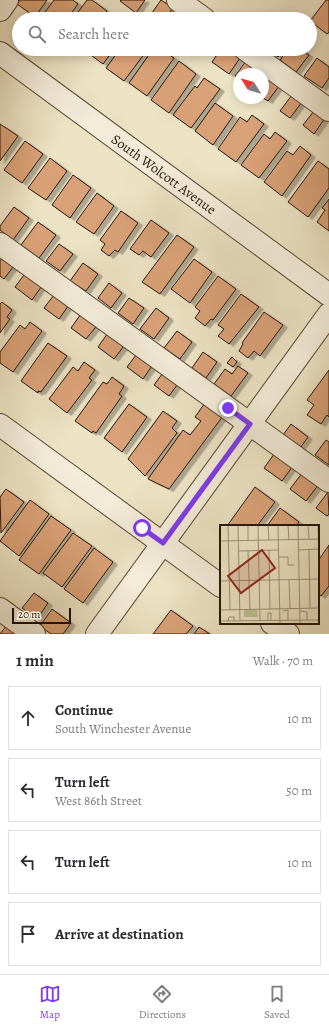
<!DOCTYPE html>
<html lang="en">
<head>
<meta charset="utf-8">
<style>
  :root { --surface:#fff; --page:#f2f2f3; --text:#2b2b33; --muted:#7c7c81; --line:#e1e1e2; --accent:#7c3aed }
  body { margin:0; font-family:Alegreya,serif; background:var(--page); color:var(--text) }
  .compass { position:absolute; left:233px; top:68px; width:36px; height:36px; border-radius:50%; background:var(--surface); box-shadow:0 2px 10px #0003; rotate:307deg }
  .scale { position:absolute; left:12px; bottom:10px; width:59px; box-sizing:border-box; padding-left:4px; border:2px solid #251504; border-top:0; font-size:11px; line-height:14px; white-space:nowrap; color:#251504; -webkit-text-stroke:3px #f3ecd9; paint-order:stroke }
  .stop { position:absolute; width:12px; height:12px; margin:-9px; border:3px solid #7c3aed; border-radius:50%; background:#fff }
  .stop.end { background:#7c3aed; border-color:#fff; box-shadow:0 1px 4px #0008 }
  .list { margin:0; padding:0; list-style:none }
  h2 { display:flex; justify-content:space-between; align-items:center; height:52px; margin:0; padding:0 16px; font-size:17px }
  h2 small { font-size:13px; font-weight:400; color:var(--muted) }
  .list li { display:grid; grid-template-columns:26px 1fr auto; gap:12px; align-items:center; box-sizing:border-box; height:64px; margin:0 8px 8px; padding:0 8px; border:1px solid var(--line); border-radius:0px }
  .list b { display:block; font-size:15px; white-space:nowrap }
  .list p { margin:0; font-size:13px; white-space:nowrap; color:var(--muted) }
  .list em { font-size:13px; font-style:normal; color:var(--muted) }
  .icon { flex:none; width:22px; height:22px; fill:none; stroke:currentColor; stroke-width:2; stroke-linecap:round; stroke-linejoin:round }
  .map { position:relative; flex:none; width:329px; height:634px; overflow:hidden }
  .search { position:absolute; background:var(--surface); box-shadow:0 2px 10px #0003; left:12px; right:12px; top:12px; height:44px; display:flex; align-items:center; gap:10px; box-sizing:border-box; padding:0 14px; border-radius:22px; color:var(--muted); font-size:15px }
  .sheet { height:340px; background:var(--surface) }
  nav { display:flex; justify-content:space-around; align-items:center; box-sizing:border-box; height:56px; border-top:1px solid var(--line); background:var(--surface); font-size:11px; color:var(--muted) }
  nav a { display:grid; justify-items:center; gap:2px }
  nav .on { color:var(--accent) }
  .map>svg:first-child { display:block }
</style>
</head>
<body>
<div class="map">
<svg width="329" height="634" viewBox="0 0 329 634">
  <defs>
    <filter id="shadow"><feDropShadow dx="4.5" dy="2.5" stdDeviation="0" flood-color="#0004"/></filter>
  </defs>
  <rect width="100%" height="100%" fill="#ece2c4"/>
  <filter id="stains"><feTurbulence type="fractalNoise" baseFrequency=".005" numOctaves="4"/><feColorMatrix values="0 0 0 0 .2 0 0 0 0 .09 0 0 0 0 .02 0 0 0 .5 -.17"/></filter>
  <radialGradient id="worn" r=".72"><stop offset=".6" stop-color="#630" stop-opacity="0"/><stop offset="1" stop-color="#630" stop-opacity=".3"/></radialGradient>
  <g fill="#d9a177" stroke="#251504" filter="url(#shadow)">
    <path d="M20 0H47L35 17 17 4Z"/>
    <path d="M54 0H73L78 4 67 19H40Z"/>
    <path d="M87 0H92L107 11 101 19H73Z"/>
    <path d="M121 0H145L136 13 120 1Z"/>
    <path d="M161 0 173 8 165 19H153L149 17Z"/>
    <path d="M326 0H329V32L327 34 310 21Z"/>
    <path d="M178 11 188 19H172Z"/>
    <path d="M85 49H114L103 64 84 50Z"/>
    <path d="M120 49H140L145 53 124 81 106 68Z"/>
    <path d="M153 49H161L174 58 147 96 129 83Z"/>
    <path d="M221 49H228L240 58 229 74 212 62Z"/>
    <path d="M267 49H284L278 57Z"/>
    <path d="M288 49H301L309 55 296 72 280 60Z"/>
    <path d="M317 58 329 67V78L322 88 304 76Z"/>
    <path d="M179 61 196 74 169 113 151 100Z"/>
    <path d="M246 61 256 69 252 74H239V79L235 76Z"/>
    <path d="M204 78 220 89 191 128 173 115 195 86 197 88Z"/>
    <path d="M268 78 279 86 268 101 263 98V85Z"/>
    <path d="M292 95 302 102 290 118 280 111Z"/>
    <path d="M215 103 233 116 213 145 195 131Z"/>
    <path d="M314 111 325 118 314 134 303 125Z"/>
    <path d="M252 115 264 124 236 162 218 149 240 117 247 122Z"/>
    <path d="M0 124 18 136 0 161Z"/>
    <path d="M275 132 287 141 259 178 241 165 264 134 270 139Z"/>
    <path d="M25 141 43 154 22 183 4 170Z"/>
    <path d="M300 146 311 155 282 196 264 182 287 151 293 155Z"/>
    <path d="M50 158 67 171 46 200 28 188Z"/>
    <path d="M318 161 329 169V188L308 217 288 202Z"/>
    <path d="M73 175 91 188 70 218 52 205Z"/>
    <path d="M97 193 114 206 94 234 76 222Z"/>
    <path d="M329 199V231L317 222 325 210 322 208Z"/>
    <path d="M14 207 29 218 13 240 0 230V226Z"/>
    <path d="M121 211 138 223 118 252 115 250 109 256 101 250 105 244 100 240Z"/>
    <path d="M151 220 169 233 151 257 143 251 139 255 130 249Z"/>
    <path d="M38 222 56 235 39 258 21 245Z"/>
    <path d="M177 235 194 247 160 294 142 282Z"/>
    <path d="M59 244 73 254 60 271 46 261Z"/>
    <path d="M5 254 16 263 4 279 0 276V261Z"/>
    <path d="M194 259 212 272 190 303 171 289Z"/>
    <path d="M83 263 98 274 86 291 70 281Z"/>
    <path d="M27 271 44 283 32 300 15 287Z"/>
    <path d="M218 276 236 289 213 320 211 319 205 326 195 318 200 311 195 307Z"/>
    <path d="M109 283 122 293 111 308 98 298Z"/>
    <path d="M57 291 71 302 59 319 44 308Z"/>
    <path d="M241 294 259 307 229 344 218 336 224 329 218 325Z"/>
    <path d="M129 298 144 308 133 324 118 313Z"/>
    <path d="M2 302 12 310 7 317 10 319 0 333V304Z"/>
    <path d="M156 308 169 318 154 339 140 329Z"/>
    <path d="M83 311 99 323 86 339 71 328Z"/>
    <path d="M264 312 283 325 260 356 254 351 248 358 239 351 243 344 242 343Z"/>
    <path d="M30 322 42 331 13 372 0 363V352L20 325 25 329Z"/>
    <path d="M110 330 127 342 114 359 98 347Z"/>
    <path d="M177 331 192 342 180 359 164 348Z"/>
    <path d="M48 343 67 356 41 392 38 391V393L21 381Z"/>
    <path d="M139 351 154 363 143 379 127 367Z"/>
    <path d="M203 352 217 362 206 378 192 368Z"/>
    <path d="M232 357 237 362 233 367 227 363Z"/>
    <path d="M84 362 95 370 89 378 92 380 67 413 49 399 73 367 78 371Z"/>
    <path d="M238 366 248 373 231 396 214 384 225 369 232 374Z"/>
    <path d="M165 370 180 381 169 396 154 385Z"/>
    <path d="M329 370V417L327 415 321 424 307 415 314 405 307 400Z"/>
    <path d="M112 377 124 386 119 394 122 396 96 433 93 431 92 433 75 421 103 382 107 384Z"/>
    <path d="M207 400 223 416 169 489 148 479 183 430 190 435 201 421 195 417Z"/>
    <path d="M129 404 147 417 122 452 104 438Z"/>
    <path d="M163 411 177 421 172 428 177 433 145 476 128 459Z"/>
    <path d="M291 424 308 437 300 448 283 435Z"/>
    <path d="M326 440 329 442V465L315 455Z"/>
    <path d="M277 450 295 463 282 481 264 468Z"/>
    <path d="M303 472 319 484 306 501 290 489Z"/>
    <path d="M255 487 275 502 257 526H227Z"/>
    <path d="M6 489 24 502 1 533 0 497Z"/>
    <path d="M328 492 329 514 327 516 316 508Z"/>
    <path d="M30 500 49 514 19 556 0 541Z"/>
    <path d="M280 508 299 522 296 526H267Z"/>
    <path d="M51 516 71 530 39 574 19 560Z"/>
    <path d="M73 533 92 546 62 587 43 573Z"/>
    <path d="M329 545V586L321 596 318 594V561Z"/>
    <path d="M94 548 113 562 83 603 64 589Z"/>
    <path d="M34 593 48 603 37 619 22 608Z"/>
    <path d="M52 609 71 623 63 634H51L40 626Z"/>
    <path d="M171 610 193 626 186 634H153Z"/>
    <path d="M7 625 19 634H0Z"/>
    <path d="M199 627 210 634H194Z"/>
  </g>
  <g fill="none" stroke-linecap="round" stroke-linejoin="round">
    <defs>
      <g id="minor">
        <path d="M178 0 204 19"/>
        <path d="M0 10 7 0"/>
        <path d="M245 49 329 110"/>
        <path d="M0 53 329 295"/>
        <path d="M0 244 329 481"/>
        <path d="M0 425 221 586"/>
        <path d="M0 609 34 634"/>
        <path d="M272 623 288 634"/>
        <path d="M97 634 329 314"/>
      </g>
    </defs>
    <use href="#minor" stroke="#574834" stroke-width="24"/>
    <use href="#minor" stroke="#f3ecd9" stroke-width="22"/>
  </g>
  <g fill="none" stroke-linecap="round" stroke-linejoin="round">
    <path stroke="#7c3aed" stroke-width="5" d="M142 528 163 543 250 424 228 408"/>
  </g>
  <g text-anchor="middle" stroke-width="3.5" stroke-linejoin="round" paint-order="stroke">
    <g font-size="14" fill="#251504" stroke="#f3ecd9">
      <text transform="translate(164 174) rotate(36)" y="5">South Wolcott Avenue</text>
    </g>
  </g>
  <g transform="translate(220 525)">
    <rect width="99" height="99" fill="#ece2c4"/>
    <path d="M24 85H37L38 92H24Z" fill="#bbc292"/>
    <path fill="none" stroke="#9c9077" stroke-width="1" d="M8 0 10 85M18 0 20 96M28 0V15M38 0 40 96M48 0 49 15M58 0 60 99M68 0 69 15M78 0 80 99M88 0 89 14M98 0 99 31M0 16 99 14M89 24 90 83M49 25 50 84M79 25 99 24M19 26 59 25M28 26 30 85M59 32H68V40H74M69 55 70 84M0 56 99 54M0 85 99 83M63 86 68 85V95M80 86 87 87V95M48 95V88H51V95M0 96 99 95M8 96 9 92H14V96"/>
    <path fill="#8f2418" fill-opacity="0.15" stroke="#8f2418" stroke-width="2" d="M42 25 55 43 21 68 8 51Z"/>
    <rect width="99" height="99" fill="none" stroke="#251504" stroke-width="2"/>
  </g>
  <rect width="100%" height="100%" filter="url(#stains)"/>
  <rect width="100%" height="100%" fill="url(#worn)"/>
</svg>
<svg class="compass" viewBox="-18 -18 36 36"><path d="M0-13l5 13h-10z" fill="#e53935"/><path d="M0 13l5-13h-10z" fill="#7c7c81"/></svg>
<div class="scale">20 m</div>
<div class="stop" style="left:142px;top:528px"></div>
<div class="stop end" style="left:228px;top:408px"></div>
<div class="search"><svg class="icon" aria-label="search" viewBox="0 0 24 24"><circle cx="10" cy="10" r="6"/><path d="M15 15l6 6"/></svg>Search here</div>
</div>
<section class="sheet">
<h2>1 min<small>Walk · 70 m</small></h2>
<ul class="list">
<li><svg class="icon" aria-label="ahead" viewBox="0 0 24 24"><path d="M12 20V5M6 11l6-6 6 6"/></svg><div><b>Continue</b><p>South Winchester Avenue</p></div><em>10 m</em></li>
<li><svg class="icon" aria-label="left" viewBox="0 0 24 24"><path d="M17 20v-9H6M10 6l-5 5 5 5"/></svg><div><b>Turn left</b><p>West 86th Street</p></div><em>50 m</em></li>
<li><svg class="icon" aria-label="left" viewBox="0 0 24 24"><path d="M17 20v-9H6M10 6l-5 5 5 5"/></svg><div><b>Turn left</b></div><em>10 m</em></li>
<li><svg class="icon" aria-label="arrive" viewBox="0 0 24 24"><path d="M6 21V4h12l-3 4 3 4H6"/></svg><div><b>Arrive at destination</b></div></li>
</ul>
</section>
<nav>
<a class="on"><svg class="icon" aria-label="map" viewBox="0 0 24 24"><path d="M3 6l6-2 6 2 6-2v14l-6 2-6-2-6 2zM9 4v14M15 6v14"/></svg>Map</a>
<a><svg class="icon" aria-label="directions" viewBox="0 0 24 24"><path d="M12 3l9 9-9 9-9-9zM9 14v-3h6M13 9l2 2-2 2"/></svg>Directions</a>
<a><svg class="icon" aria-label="saved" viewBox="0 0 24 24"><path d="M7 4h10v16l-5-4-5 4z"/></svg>Saved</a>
</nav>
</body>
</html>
